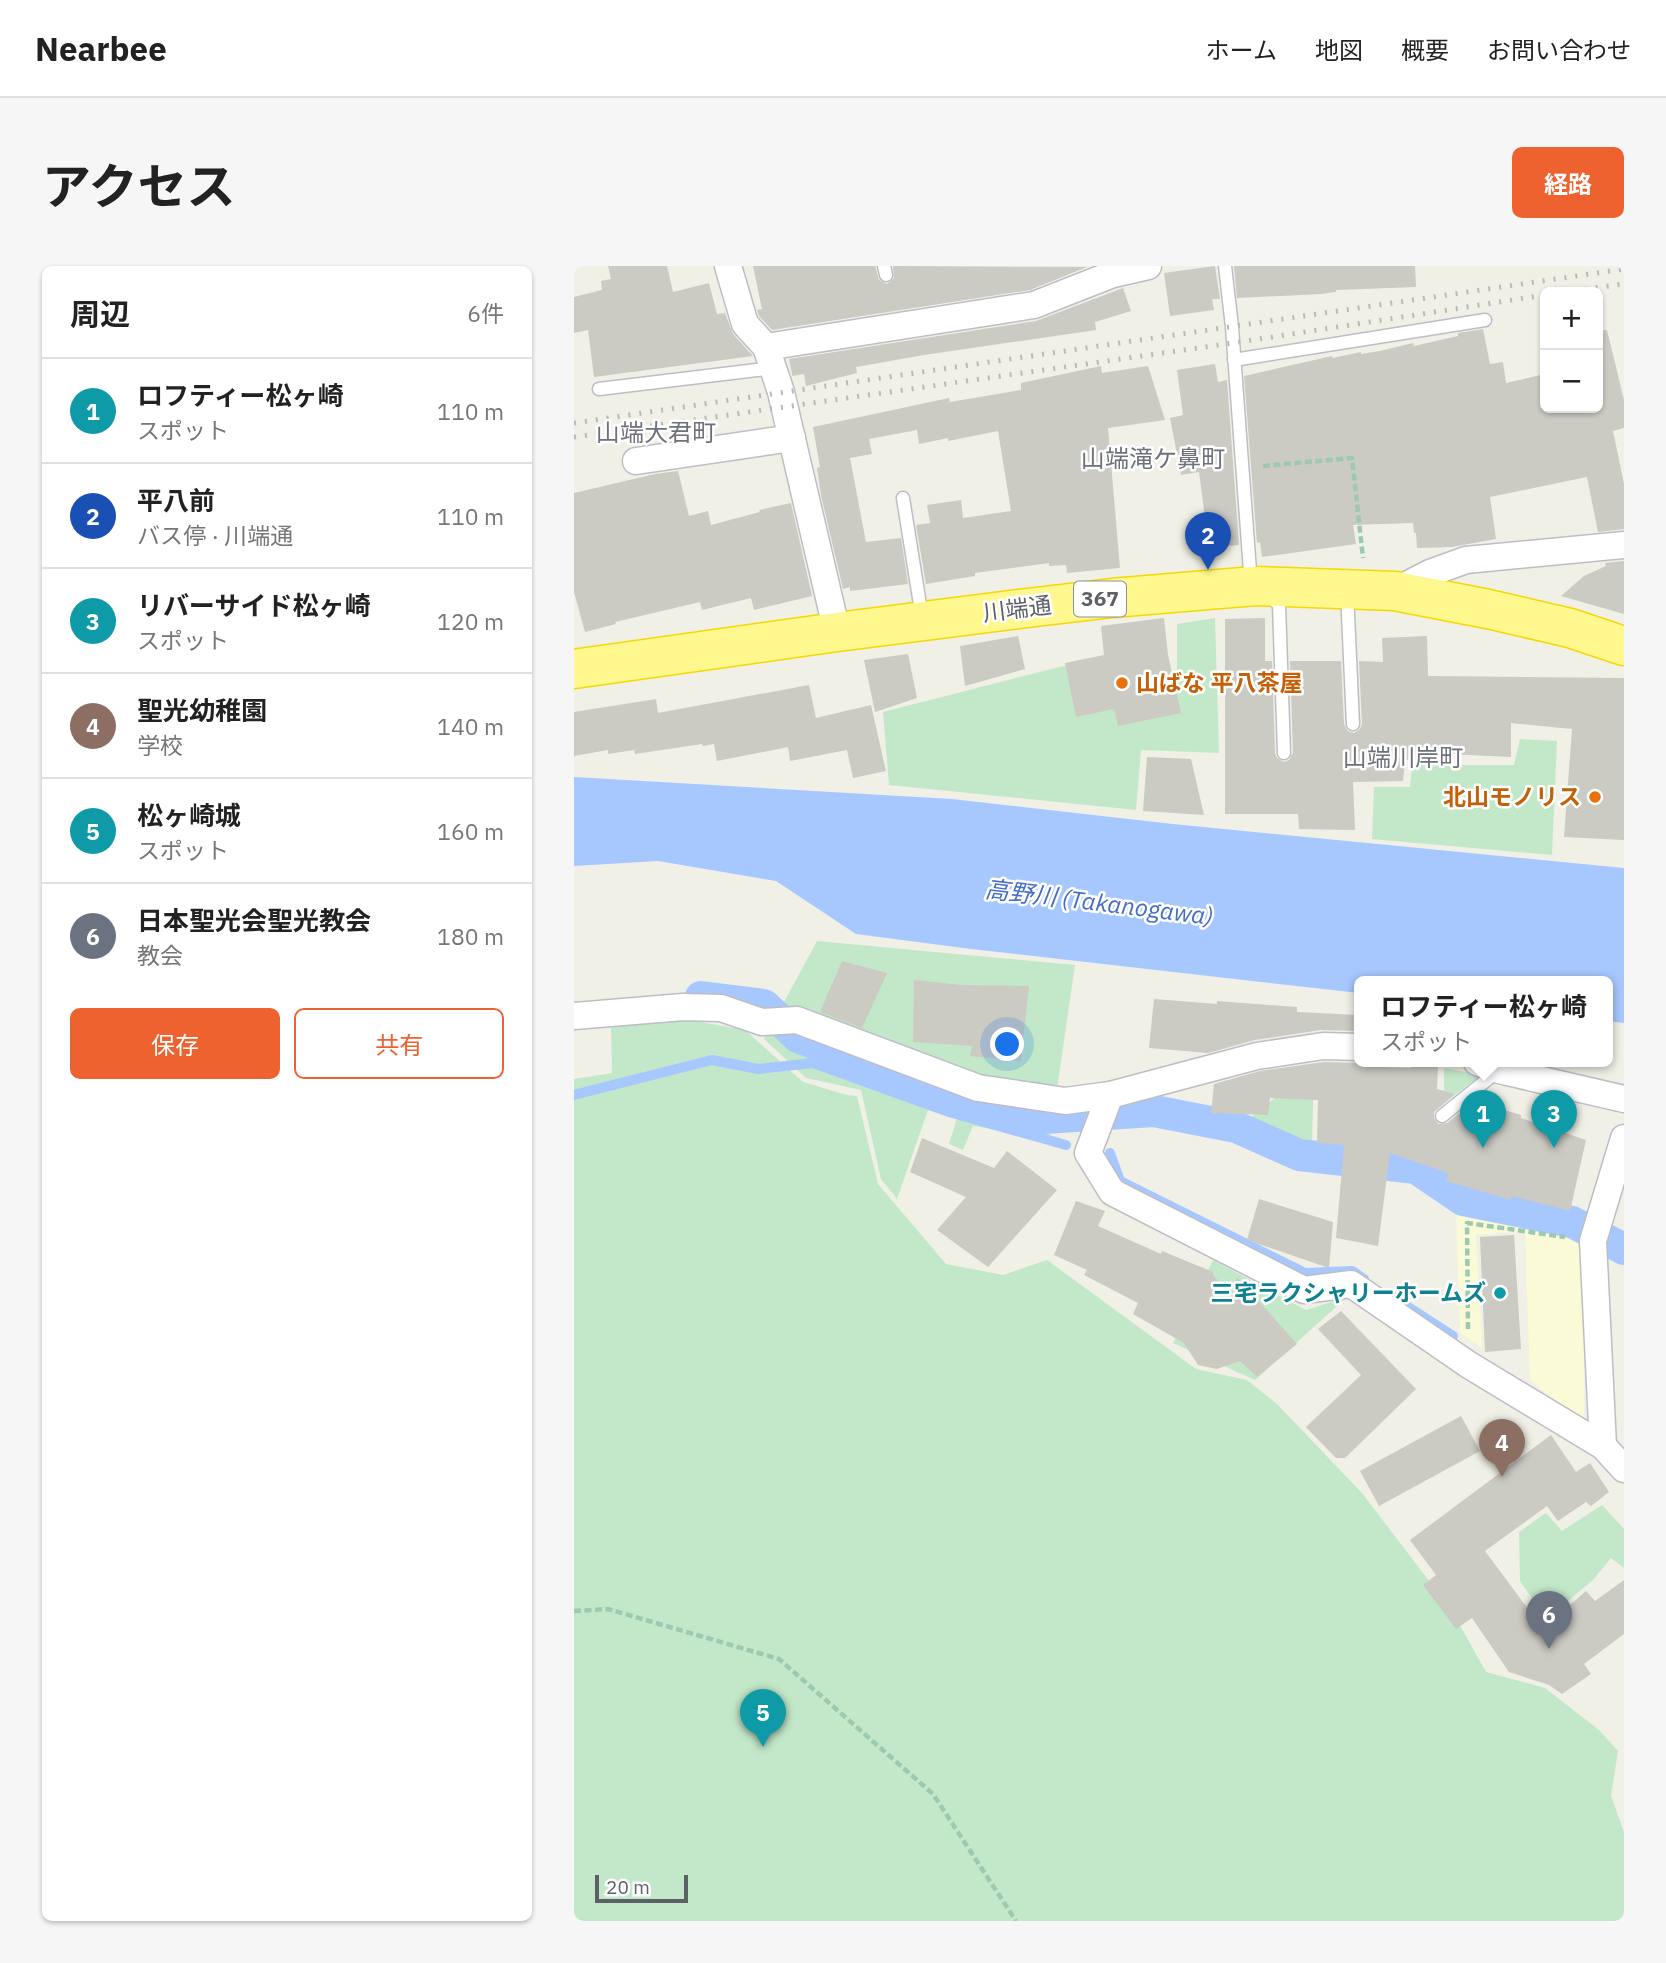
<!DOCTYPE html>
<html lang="ja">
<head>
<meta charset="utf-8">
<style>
  :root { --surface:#fff; --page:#f6f6f6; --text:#222; --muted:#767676; --line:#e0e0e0; --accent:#ed622f }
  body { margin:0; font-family:"IBM Plex Sans","Noto Sans JP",sans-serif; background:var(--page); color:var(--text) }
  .controls { position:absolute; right:21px; top:21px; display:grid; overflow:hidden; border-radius:10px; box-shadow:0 2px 5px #0004 }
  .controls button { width:63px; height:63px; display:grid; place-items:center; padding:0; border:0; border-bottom:2px solid var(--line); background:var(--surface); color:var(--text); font:35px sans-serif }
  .scale { position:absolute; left:21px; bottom:18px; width:93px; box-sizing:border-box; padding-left:7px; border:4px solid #5d6067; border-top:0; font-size:19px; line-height:24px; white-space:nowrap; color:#5d6067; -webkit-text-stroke:5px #fff; paint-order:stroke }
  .you { position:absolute; left:434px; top:779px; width:24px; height:24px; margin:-18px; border:5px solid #fff; border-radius:50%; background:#1a73e8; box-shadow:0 0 0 10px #1a73e833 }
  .badge { display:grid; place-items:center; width:46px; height:46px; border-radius:50%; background:var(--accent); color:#fff; font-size:23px; font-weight:700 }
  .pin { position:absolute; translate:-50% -58px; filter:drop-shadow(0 2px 4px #0008) }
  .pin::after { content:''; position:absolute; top:37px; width:24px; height:21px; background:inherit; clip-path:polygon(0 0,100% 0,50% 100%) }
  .popup { position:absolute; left:780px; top:710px; width:259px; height:91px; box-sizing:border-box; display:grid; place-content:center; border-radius:10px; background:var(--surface); filter:drop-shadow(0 2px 5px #0005); font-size:23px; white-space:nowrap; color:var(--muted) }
  .popup b { font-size:26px; color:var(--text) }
  .popup::after { content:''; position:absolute; left:50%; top:100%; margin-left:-14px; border:14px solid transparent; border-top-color:var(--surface) }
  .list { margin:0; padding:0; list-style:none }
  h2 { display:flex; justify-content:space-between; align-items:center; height:91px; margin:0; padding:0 28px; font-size:30px }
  h2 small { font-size:23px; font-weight:400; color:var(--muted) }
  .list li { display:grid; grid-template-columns:46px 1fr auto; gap:21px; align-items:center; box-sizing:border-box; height:105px; padding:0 28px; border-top:2px solid var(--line) }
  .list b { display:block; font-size:26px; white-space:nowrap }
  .list p { margin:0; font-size:23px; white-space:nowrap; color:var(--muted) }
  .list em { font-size:23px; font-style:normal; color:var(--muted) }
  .actions { display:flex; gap:14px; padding:21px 28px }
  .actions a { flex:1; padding:16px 0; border:2px solid var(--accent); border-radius:10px; text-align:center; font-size:24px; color:var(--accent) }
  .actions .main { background:var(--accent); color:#fff }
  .map { position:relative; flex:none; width:1050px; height:1655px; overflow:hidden; border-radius:10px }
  header { display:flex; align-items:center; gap:42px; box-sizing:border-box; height:98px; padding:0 35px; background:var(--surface); border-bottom:2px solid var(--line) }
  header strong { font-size:33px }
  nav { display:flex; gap:38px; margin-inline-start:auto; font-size:24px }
  .intro { display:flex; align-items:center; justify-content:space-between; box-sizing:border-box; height:168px; padding:0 42px }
  h1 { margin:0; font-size:49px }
  .button { padding:18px 32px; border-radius:10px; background:var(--accent); color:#fff; font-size:24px; font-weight:700 }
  main { display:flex; gap:42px; padding:0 42px }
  aside { flex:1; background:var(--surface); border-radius:10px; box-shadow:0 2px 5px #0004 }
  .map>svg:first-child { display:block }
</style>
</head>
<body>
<header>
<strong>Nearbee</strong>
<nav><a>ホーム</a><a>地図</a><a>概要</a><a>お問い合わせ</a></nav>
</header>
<div class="intro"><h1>アクセス</h1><a class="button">経路</a></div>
<main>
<aside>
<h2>周辺<small>6件</small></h2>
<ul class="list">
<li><span class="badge" style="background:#0f9aa8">1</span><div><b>ロフティー松ヶ崎</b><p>スポット</p></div><em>110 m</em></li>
<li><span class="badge" style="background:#1a4fb4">2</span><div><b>平八前</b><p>バス停 · 川端通</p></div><em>110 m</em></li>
<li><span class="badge" style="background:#0f9aa8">3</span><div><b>リバーサイド松ヶ崎</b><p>スポット</p></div><em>120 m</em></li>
<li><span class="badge" style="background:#8d6e63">4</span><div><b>聖光幼稚園</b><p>学校</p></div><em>140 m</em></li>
<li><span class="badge" style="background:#0f9aa8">5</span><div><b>松ヶ崎城</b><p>スポット</p></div><em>160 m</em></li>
<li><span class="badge" style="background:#6b7280">6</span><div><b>日本聖光会聖光教会</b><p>教会</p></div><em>180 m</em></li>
</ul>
<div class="actions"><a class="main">保存</a><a>共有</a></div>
</aside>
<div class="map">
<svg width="1050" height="1655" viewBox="0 0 1050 1655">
  <rect width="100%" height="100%" fill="#f0f0e6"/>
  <g fill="#c2e8c9">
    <path d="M641 352 645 487 567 484 562 544 315 519 309 446 521 392 524 423 603 414V358Z"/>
    <path d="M946 473 983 475 978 589 798 573 800 521H836L838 499H940Z"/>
    <path d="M243 675 501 699 476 871 399 860 389 884 375 878 383 852 354 844 323 933 307 913 287 824 232 812 190 773Z"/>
    <path d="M99 751 171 764 229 816 273 829 283 830 304 918 372 998 429 1009 473 994 622 1103 673 1114 703 1138 788 1227 878 1345 912 1406 971 1422 1025 1464 1044 1485 1037 1530 1050 1566V1655H0V813L38 807 37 757Z"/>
    <path d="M740 800 738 882 671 856Z"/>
    <path d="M870 802 907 809 870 837Z"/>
    <path d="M953 951 996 959 1010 965 952 959Z"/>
    <path d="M639 994 732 1044 773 1031 681 1114 599 1077Z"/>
    <path d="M1028 1239 1050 1263V1302L1037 1292 1019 1314 972 1353 946 1315 945 1266 972 1247 988 1265Z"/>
  </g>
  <g fill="#fbfad6">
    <path d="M882 941 949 956 948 965 902 969 908 1082 886 1067Z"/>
    <path d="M951 961 1011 968 1010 1159 956 1114Z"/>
  </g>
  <path fill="#a7c8ff" d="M0 511 378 533 599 558 1050 602V757L1033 755V716H785V727L397 683 282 668 202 615 84 595 0 600Z"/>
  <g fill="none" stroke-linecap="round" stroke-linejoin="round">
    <g stroke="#a7c8ff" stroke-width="10">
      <path d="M0 829 138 794 184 803 239 797 375 846 492 879"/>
      <path d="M536 887 546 915 731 1007 778 1005 790 1013"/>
      <path d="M817 1030 879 1070"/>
    </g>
    <path stroke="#a7c8ff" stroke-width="32" d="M127 731 190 739 224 771 367 826 455 853 580 845 662 861 725 889 842 902 889 934 998 956 1050 983"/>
  </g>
  <g fill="#cbcac3">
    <path d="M34 0H93L99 26 135 17 143 48 151 47 159 68 179 90 20 111 14 64 0 67V31L28 24 27 15 37 13Z"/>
    <path d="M179 0H301L305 14 313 18 320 12 319 0 513 1 456 24 198 64 185 50 183 44 188 43Z"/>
    <path d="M641 0 646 33H638L640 44 596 50 590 7Z"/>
    <path d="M660 0H841L842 21 762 24V26L747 28 663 32Z"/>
    <path d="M549 22 557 45 521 56 522 64 350 89 282 101 283 107 232 120 230 108 218 110V108L215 93 462 55Z"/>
    <path d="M909 63 916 98 929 96 932 117 971 108V142H1024V65L1033 64 1050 134V162L1039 165 1050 218V263L1024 266 1013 211 916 231 922 273 878 281 843 282 842 267H840L839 257 779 259 782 278 688 291 686 276 683 277 670 110 758 90 759 92 787 86V88L806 85 839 77 840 80 884 70V67Z"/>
    <path d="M641 98 644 116 653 114 665 279 635 282 625 206 607 209 596 152 609 149 603 104Z"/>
    <path d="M527 100 528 107 574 100 591 154 534 162 546 302 493 307 492 299 475 300V297L401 307V310L352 318 342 259 356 257 353 239 387 234 389 252 437 245 424 165 374 175V172L345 178 343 164 295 173 298 188 276 192 292 276 327 272 334 318 276 325V321L269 323 247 229 243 202 246 201 239 161 375 132 376 136 447 124V117Z"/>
    <path d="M104 205 115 250 134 245 137 259 186 246 185 244 217 237 238 330 180 344 177 332 128 344 126 336 41 356 42 358 11 366 0 326V227L81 208Z"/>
    <path d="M1050 295V348L987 330 1010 310 1032 300 1031 297Z"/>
    <path d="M590 352 594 389 607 447 544 460 540 443 502 451 491 397 530 389 527 360Z"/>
    <path d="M691 352V395H698L701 487 703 492 710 496 715 494 719 487 716 395H767L770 458 774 465 780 467 786 463 788 458 785 395 809 396 808 372 853 370 854 410 1050 412V574L990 571 998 463 937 457V491L852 487 853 492 831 494 829 515 779 516 781 564 725 563 724 548H651V353Z"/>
    <path d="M444 370 451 403 391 420 386 380Z"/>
    <path d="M334 388 343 432 301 446 290 394Z"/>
    <path d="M235 419 242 452 297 439 312 505 279 512 273 484 216 495 214 481 143 495 140 478 129 480 128 478 61 488 60 484 34 488V484L0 490V446L82 433 84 447Z"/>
    <path d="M573 491 617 493 630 549 569 545Z"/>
    <path d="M268 695 313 707 288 762 246 746Z"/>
    <path d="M340 714 388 719 455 720 447 795 396 790 398 780 339 776Z"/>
    <path d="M580 733 643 738V735L723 741V746L785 749V765L747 764 681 774 634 787 575 782Z"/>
    <path d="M750 796 785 797V800L837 802V799L864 800 863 823 881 828 860 846V852L864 858 873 857 901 835 947 849V852L1012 874 996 945 937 930V934L872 915 874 907 816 887 804 980 762 972 770 879 743 877 744 834 696 832 694 849 637 847 640 818 686 805Z"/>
    <path d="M348 872 420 902 433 885 483 924 414 1001 363 964 392 931 336 906Z"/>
    <path d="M685 933 759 956 755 1002 673 974Z"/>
    <path d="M502 935 531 945 524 960 587 988 588 985 639 1006V1009L658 1030 663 1011 723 1078 683 1111 666 1095 643 1103 624 1099 610 1077 559 1048 564 1037 510 1009 513 1004 480 989Z"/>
    <path d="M940 969 947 1083 911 1086 906 971Z"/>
    <path d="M767 1045 842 1123 771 1192H762L732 1161 787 1109 744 1063Z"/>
    <path d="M887 1150 906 1185 805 1240 786 1205Z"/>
    <path d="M977 1169 1002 1206 1016 1197 1035 1226 1017 1240 1012 1236 984 1255 973 1240 911 1285 969 1363 1012 1325 1021 1335 1050 1314V1368L1010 1398 1017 1408 988 1428 975 1419 935 1406 898 1352 882 1363 849 1319 862 1309 836 1274Z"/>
  </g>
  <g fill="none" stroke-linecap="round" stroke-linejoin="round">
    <defs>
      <g id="lane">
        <path d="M310 0 312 9"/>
        <path d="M651 0 658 61 676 305 680 316"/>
        <path d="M660 94 911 54"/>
        <path d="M25 123 199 102"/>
        <path d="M329 232 348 351"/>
        <path d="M773 326 779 458"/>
        <path d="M695 331 705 338 710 487"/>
        <path d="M868 850 925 804"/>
      </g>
      <g id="street">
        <path d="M154 0 171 58 192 81 207 126 263 366"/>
        <path d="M192 81 460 39 539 8 574 0"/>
        <path d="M62 195 218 172"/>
        <path d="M821 325 856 307 892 294 1050 279"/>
        <path d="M0 750 109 741 147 742 188 756 223 754 404 822 491 835 536 829 683 790 749 780 785 781"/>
        <path d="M903 796 925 804 1050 833"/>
        <path d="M536 829 514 887 538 926 730 1024 777 1018 895 1099 1029 1180 1050 1203"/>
        <path d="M1029 1180 1019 975 1050 872"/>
      </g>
      <path id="highway" d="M0 403 263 366 453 342 538 332 681 320 821 325 914 343 996 362 1050 380"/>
    </defs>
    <use href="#lane" stroke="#bdbec5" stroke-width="15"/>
    <use href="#street" stroke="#bdbec5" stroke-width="29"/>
    <use href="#highway" stroke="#f6d800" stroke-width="41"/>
    <g stroke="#9bc9b1" stroke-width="4.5" stroke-dasharray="7 3.5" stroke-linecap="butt">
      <path d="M689 200 778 192 789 292"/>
      <path d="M894 1063 893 957 991 971"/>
      <path d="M0 1345 34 1343 205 1393 359 1528 442 1655"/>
    </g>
    <use href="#lane" stroke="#fff" stroke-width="12"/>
    <use href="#street" stroke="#fff" stroke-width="26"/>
    <use href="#highway" stroke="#fff88e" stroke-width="38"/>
    <g stroke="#b8b9ba" stroke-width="5" stroke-dasharray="2 9" stroke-linecap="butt">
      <path d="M989 26 1050 18"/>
      <path d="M0 157 1050 3"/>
      <path d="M0 171 659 77 971 29"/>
    </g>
  </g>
  <g fill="#e8710a" stroke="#fff" stroke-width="2.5">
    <circle cx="548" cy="417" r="7"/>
    <circle cx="1021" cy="531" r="7"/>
  </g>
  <circle fill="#0f9aa8" stroke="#fff" stroke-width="2.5" cx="926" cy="1027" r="7"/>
  <g text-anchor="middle" stroke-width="5" stroke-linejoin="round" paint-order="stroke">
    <rect fill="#fff" stroke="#8e9095" stroke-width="2" x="500" y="315.5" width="52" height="35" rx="5"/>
    <g font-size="21" font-weight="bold" fill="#5d6067">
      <text x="526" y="340">367</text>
    </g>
    <g font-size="23" fill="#5d6067" stroke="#fff">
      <text transform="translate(443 343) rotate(-7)" y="8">川端通</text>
    </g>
    <g font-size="23" font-weight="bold" fill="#c56008" stroke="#fff" text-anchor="start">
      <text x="562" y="425">山ばな 平八茶屋</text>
      <text x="1007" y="539" text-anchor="end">北山モノリス</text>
    </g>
    <g font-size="23" font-weight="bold" fill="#0d838f" stroke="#fff" text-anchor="end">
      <text x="912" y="1035">三宅ラクシャリーホームズ</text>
    </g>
    <g font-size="24" fill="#6e7179" stroke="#fff">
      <text x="82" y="175">山端大君町</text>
      <text x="579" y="201">山端滝ケ鼻町</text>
      <text x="829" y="500">山端川岸町</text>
    </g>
    <g font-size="24" font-style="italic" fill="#456cc6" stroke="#fff">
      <text transform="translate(525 637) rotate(7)" y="8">高野川 (Takanogawa)</text>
    </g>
  </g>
</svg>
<div class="controls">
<button>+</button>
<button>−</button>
</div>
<div class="scale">20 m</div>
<div class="you"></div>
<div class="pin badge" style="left:909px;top:882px;background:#0f9aa8">1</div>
<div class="popup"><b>ロフティー松ヶ崎</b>スポット</div>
<div class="pin badge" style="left:634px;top:304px;background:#1a4fb4">2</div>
<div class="pin badge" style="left:980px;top:882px;background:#0f9aa8">3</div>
<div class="pin badge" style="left:928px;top:1211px;background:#8d6e63">4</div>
<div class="pin badge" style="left:189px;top:1481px;background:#0f9aa8">5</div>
<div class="pin badge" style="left:975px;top:1383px;background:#6b7280">6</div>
</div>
</main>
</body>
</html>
